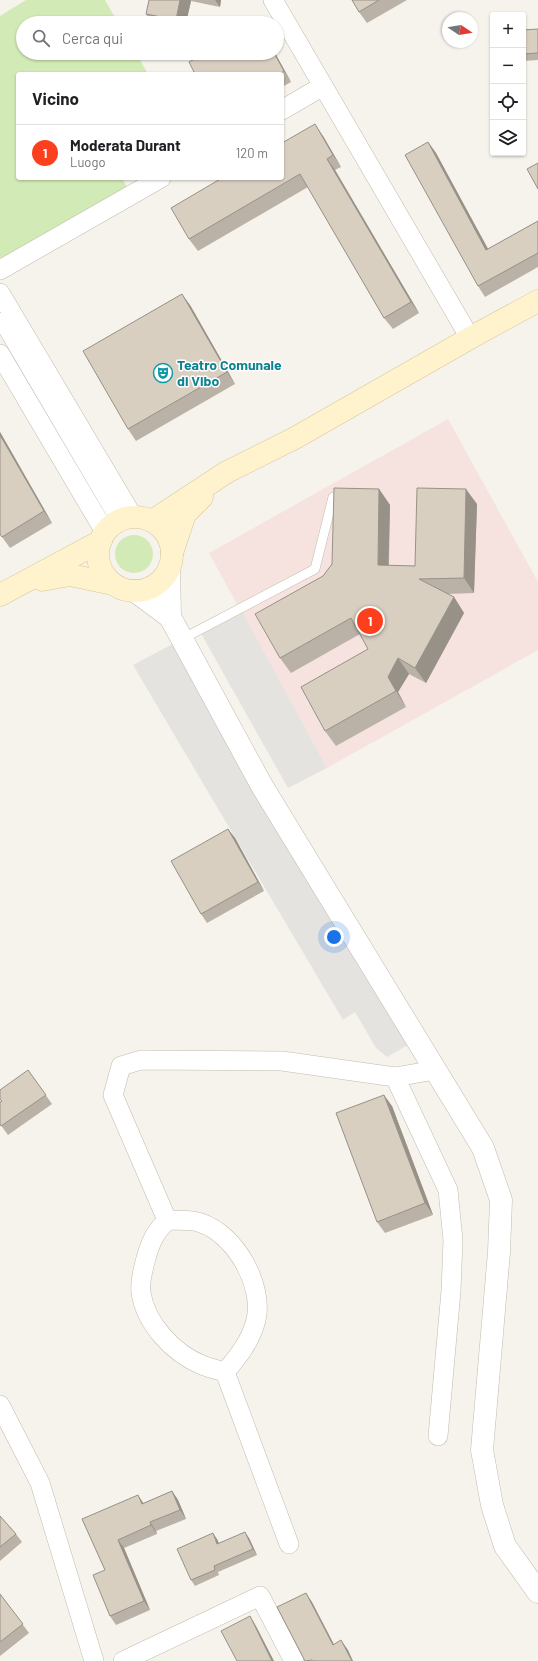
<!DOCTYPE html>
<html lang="it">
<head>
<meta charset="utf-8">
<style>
  :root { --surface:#fff; --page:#f2f2f2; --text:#202124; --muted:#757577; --line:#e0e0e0; --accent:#fc3f1d }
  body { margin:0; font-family:Barlow,sans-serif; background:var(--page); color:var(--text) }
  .controls { position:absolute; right:12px; top:12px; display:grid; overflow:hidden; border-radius:4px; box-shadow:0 1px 3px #0004 }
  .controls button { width:36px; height:36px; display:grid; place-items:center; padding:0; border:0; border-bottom:1px solid var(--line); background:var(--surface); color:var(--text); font:20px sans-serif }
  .compass { position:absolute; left:442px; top:12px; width:36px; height:36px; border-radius:50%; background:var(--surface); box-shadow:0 1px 3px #0004; rotate:102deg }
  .you { position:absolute; left:334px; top:937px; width:14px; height:14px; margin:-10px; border:3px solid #fff; border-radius:50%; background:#1a73e8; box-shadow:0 0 0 6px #1a73e833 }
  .badge { display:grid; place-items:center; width:26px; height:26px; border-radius:50%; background:var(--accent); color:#fff; font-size:13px; font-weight:700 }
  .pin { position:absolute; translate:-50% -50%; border:2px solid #fff; box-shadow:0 1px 4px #0006 }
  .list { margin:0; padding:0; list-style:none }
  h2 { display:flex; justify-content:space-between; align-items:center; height:52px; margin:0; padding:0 16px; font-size:17px }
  h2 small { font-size:13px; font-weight:400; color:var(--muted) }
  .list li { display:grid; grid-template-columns:26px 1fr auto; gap:12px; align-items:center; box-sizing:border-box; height:56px; padding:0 16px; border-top:1px solid var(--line) }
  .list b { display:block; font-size:15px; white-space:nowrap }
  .list p { margin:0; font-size:13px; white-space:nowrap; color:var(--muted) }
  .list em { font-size:13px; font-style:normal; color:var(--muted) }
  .icon { flex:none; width:22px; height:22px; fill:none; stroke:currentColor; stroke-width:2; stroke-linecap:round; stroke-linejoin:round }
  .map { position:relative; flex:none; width:538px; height:1661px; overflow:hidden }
  .search { position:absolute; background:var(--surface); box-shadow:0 1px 3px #0004; left:16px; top:16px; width:268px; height:44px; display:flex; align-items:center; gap:10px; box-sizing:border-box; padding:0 14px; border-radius:22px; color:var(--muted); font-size:15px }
  .panel { position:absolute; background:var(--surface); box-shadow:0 1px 3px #0004; left:16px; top:72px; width:268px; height:108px; border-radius:4px }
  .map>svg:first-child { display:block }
</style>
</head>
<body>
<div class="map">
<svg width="538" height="1661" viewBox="0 0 538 1661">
  <rect width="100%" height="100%" fill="#f6f3ec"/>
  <path fill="#f6e3e0" d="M448 419 538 582V650L327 768 209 553Z"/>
  <g fill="#d2eab5">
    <path d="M26 0H105L118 23H23V53H136L148 74H18V178H122L131 195 0 270V16Z"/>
    <circle cx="134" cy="554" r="19"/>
  </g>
  <g fill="#e5e3e0">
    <path d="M240 608 327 768 288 788 199 630Z"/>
    <path d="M182 639 417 1040 387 1057 376 1048 355 1012 343 1020 133 665Z"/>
  </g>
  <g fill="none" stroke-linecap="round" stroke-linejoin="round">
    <defs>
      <path id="service" d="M182 639 315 569 333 497"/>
      <path id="pedestrian" d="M0 320 118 521"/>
      <g id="minor">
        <path d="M273 0 470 338"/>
        <path d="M282 110 323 86"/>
        <path d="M0 270 161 178"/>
        <path d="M0 293 133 517"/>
        <path d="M0 354 105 532"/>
        <path d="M395 1077 435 1070"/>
        <path d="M167 1220 113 1095 121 1066 141 1060 282 1061 395 1077 448 1190 453 1240 451 1291 438 1436"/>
        <path d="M225 1372C218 1370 209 1368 202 1365 173 1353 146 1324 141 1293 139 1279 148 1248 154 1237 157 1231 163 1225 167 1220 178 1221 191 1219 201 1223 235 1234 264 1285 256 1320 251 1340 239 1356 225 1372L289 1544"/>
        <path d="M0 1405 40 1483 94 1661"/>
        <path d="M123 1661 260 1596 294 1661"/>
      </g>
      <g id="tertiary">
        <path d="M169 568 170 617"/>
        <path d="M135 591 170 617 262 786 483 1148 501 1200 499 1252 482 1450 492 1505 505 1546 538 1592"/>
      </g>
      <g id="secondary">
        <circle cx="135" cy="554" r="37"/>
        <path d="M152 521 227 472 295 438 479 333 538 301"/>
        <path d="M172 553 185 514 202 497"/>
        <path d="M42 580 70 575 113 584"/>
        <path d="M0 595 101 541"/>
      </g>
    </defs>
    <use href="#service" stroke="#c2bbae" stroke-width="10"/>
    <use href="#pedestrian" stroke="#c2bbae" stroke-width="15"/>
    <use href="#minor" stroke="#c2bbae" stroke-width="20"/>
    <use href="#tertiary" stroke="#c2bbae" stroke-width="23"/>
    <use href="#secondary" stroke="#d6c79b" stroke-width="23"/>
    <use href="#service" stroke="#fff" stroke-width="9"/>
    <use href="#pedestrian" stroke="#fff" stroke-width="14"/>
    <use href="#minor" stroke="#fff" stroke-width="19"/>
    <use href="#tertiary" stroke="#fff" stroke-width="22"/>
    <use href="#secondary" stroke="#fff3cd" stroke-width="22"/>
  </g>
  <g fill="#bab2a6">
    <path d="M149 0H221L220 7 191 1 186 23H152L146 14Z"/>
    <path d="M352 0H407L367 23 359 12Z"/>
    <path d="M538 29V60L523 61V30Z"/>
    <path d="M206 53H275L291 82 282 87V74H195Z"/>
    <path d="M323 136 341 167 335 170 419 313 393 329 384 318 308 187 198 251 189 239Z"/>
    <path d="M428 142 436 153 488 249 538 221V267L485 297 478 286Z"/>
    <path d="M190 305 235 384 136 441 128 429Z"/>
    <path d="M0 432 52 523 10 548 0 534Z"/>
    <path d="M379 489 390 505 389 565 415 566 477 504 474 593 447 594 454 597 464 613 426 683 409 674 398 692 406 707 336 746 325 731 368 649 360 634 291 673 280 658 323 576 332 564Z"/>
    <path d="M228 829 235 838 264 891 207 923 201 914Z"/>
    <path d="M28 1070 52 1104 8 1135 0 1124Z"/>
    <path d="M392 1106 433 1215 385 1233 377 1222Z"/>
    <path d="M172 1491 178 1500 186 1519 156 1531 157 1534 124 1548 150 1610 116 1625 110 1616 105 1570 82 1519 144 1503Z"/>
    <path d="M0 1516 16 1534 22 1542 0 1561Z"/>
    <path d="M249 1538 257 1555 218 1572 219 1575 195 1586 191 1580 217 1539 219 1543Z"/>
    <path d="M0 1594 29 1633 0 1656Z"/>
  </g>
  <g fill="#979187">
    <path d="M180 0H190L191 1 186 23H178L176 20Z"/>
    <path d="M215 0H221L220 7Z"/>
    <path d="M274 53H275L291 82 284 71Z"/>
    <path d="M315 124 323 136 341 167 333 155Z"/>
    <path d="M428 142 436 153 494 260 486 250Z"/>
    <path d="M327 159 335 170 419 313 411 302Z"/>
    <path d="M182 294 190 305 235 384 227 372Z"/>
    <path d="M0 432 52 523 44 511 0 435Z"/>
    <path d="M379 489 390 505 388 581 378 565Z"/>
    <path d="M466 489 477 504 474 593 464 578Z"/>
    <path d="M454 597 464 613 426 683 415 668Z"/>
    <path d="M398 658 409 674 398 692 406 707 396 691 388 677Z"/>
    <path d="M228 829 235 838 264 891 258 882Z"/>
    <path d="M384 1095 392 1106 433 1215 425 1203Z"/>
    <path d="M172 1491 178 1500 186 1519 180 1510Z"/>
    <path d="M138 1495 144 1504H142Z"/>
    <path d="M150 1522 156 1531 157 1534 151 1525Z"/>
    <path d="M245 1532 249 1538 257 1555 253 1549Z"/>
    <path d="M213 1533 217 1539 221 1550 217 1544Z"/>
    <path d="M118 1540 124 1548 150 1610 144 1601Z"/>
    <path d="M306 1593 312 1602 339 1654 333 1645Z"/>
    <path d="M250 1616 256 1626 274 1661H272Z"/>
    <path d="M341 1640 348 1650 353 1661H352Z"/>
  </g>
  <g fill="#d8cfc1" stroke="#979187">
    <path d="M149 0H180L176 20 146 14Z"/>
    <path d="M352 0H379L359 12Z"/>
    <path d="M538 29V53L523 54V30Z"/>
    <path d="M206 53H274L284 71 279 74H195L189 62Z"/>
    <path d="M315 124 333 155 327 159 411 302 384 318 300 174 189 239 171 208 222 178H282V143Z"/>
    <path d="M428 142 486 250 538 221V253L478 286 405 155Z"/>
    <path d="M538 163V189L527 169Z"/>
    <path d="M182 294 227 372 128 429 83 351Z"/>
    <path d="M0 435 44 511 2 537 0 534Z"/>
    <path d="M334 488 379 489 378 565 415 566 417 488 466 489 464 578 419 579 454 597 415 668 398 658 388 677 396 691 325 731 301 687 368 649 351 618 280 658 255 614 323 576 332 564Z"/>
    <path d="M228 829 258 882 201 914 171 861Z"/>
    <path d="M28 1070 46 1095 1 1126 0 1124V1102L2 1101 0 1099V1090Z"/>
    <path d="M384 1095 425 1203 377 1222 336 1113Z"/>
    <path d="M172 1491 180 1510 150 1522 151 1525 118 1540 144 1601 110 1616 93 1575 105 1570 82 1519 138 1495 142 1504Z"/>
    <path d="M0 1516 16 1534 0 1547Z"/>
    <path d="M245 1532 253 1549 214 1566 215 1570 191 1580 177 1549 213 1533 217 1544Z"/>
    <path d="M306 1593 333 1645 341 1640 352 1661H312V1660L305 1661 277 1607Z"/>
    <path d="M0 1594 23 1624 0 1642Z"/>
    <path d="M250 1616 272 1661H237L221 1631Z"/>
  </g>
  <defs>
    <symbol id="theatre-ring" viewBox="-11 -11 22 22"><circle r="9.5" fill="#fff" stroke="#0f9aa8" stroke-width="1.5"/><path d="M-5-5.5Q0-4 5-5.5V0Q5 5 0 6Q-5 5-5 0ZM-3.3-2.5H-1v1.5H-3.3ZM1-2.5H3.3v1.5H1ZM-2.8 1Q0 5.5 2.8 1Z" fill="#0f9aa8"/></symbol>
  </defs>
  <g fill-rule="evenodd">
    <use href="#theatre-ring" x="152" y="362" width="22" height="22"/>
  </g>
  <g text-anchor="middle" stroke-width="3" stroke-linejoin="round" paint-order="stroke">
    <g font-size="14" font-weight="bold" fill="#0d838f" stroke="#fff" text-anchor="start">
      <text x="177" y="370">Teatro Comunale<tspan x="177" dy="16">di Vibo</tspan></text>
    </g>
  </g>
</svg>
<div class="controls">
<button>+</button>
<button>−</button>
<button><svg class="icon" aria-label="locate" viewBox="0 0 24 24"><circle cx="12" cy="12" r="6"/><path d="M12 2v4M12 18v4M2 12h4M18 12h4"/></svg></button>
<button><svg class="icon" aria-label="layers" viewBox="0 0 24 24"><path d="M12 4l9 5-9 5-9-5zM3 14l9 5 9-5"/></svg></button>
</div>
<svg class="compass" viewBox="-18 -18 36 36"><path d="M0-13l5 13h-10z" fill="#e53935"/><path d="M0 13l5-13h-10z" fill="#757577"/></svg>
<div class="you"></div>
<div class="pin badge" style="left:370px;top:621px">1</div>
<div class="search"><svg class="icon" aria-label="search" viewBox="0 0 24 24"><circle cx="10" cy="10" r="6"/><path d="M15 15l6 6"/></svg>Cerca qui</div>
<section class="panel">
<h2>Vicino<small></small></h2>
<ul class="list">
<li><span class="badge">1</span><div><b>Moderata Durant</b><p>Luogo</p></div><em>120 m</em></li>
</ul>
</section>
</div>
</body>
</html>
